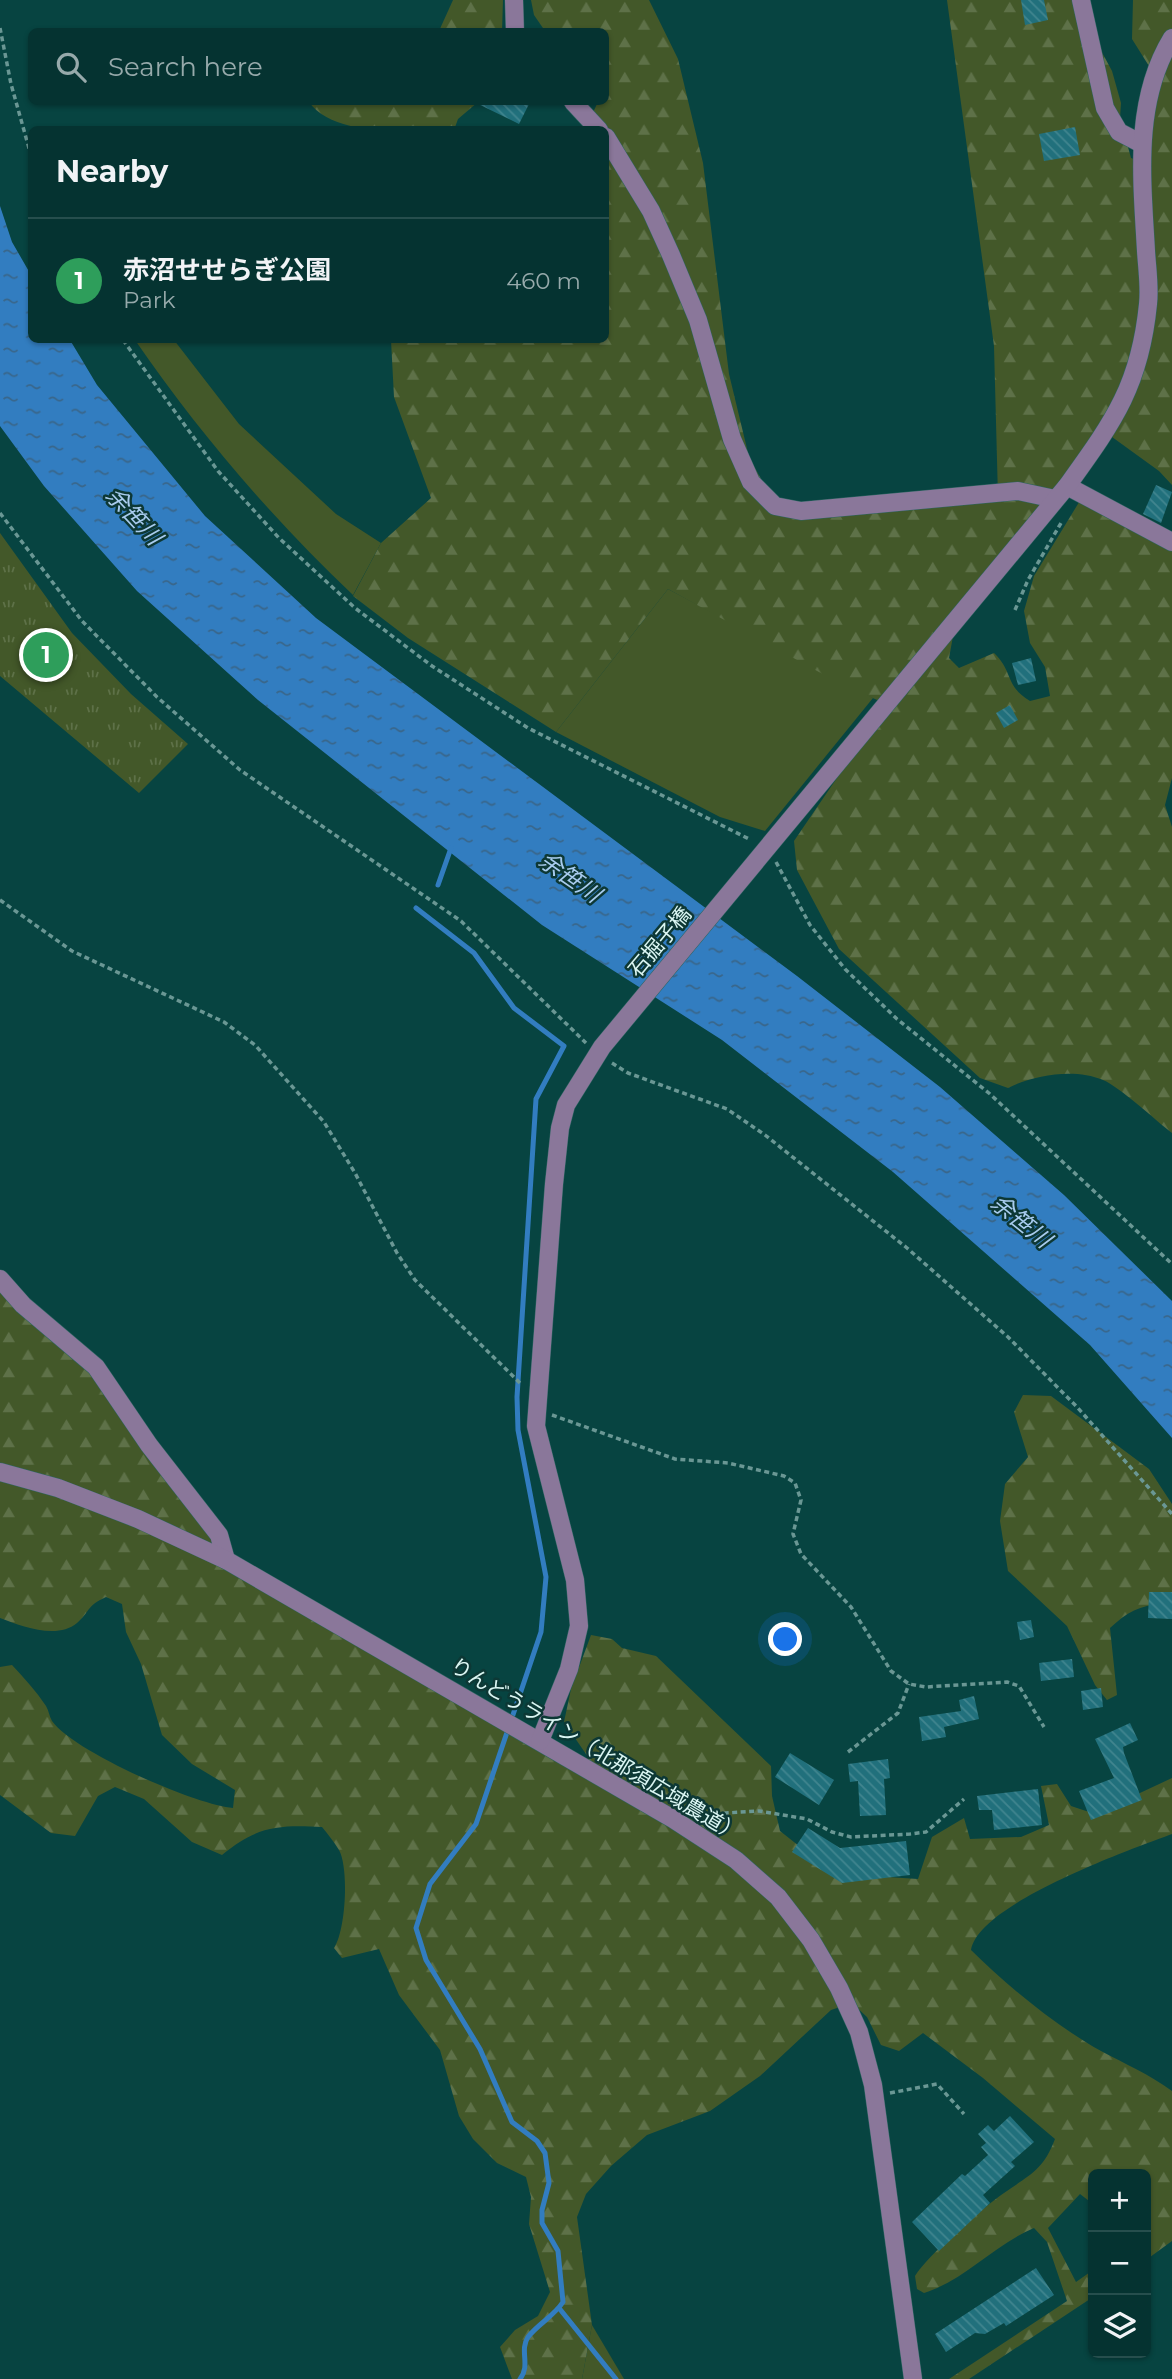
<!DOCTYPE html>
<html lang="en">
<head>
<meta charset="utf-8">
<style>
  :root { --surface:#053331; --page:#0e3b39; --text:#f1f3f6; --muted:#97aaab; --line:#264e4d; --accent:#8abfa5 }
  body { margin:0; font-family:Montserrat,"Noto Sans JP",sans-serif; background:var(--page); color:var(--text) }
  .controls { position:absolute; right:21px; bottom:21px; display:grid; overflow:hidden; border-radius:10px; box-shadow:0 2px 5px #0004 }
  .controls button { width:63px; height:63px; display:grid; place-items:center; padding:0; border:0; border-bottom:2px solid var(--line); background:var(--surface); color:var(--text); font:35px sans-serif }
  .you { position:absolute; left:786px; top:1640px; width:24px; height:24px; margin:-18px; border:5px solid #fff; border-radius:50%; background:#1a73e8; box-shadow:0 0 0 10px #1a73e833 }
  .badge { display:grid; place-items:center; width:46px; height:46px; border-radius:50%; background:var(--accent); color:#fff; font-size:23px; font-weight:700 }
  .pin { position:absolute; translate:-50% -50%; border:4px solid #fff; box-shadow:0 2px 7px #0006 }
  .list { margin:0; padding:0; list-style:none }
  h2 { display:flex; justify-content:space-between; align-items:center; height:91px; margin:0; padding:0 28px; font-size:30px }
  h2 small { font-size:23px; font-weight:400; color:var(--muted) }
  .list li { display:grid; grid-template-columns:46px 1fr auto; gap:21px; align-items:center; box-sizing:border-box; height:126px; padding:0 28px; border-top:2px solid var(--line) }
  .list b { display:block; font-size:26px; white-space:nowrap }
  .list p { margin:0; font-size:23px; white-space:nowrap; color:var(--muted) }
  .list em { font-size:23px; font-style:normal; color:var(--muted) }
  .icon { flex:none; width:38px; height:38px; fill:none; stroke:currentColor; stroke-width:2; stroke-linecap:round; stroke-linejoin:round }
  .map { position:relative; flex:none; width:1172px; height:2379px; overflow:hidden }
  .search { position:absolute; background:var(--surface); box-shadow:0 2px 5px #0004; left:28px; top:28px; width:581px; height:77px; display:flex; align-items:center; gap:18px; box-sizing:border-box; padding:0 24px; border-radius:10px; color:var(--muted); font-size:26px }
  .panel { position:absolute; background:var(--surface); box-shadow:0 2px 5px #0004; left:28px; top:126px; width:581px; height:217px; border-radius:10px }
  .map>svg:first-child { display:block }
</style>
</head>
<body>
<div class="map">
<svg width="1172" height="2379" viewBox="0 0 1172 2379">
  <defs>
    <pattern id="forest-firs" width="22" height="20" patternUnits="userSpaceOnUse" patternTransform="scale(1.75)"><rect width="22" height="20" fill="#435829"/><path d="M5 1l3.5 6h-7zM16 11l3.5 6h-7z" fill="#5e7148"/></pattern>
    <pattern id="park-tufts" width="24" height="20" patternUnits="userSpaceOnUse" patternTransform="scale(1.75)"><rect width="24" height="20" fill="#435829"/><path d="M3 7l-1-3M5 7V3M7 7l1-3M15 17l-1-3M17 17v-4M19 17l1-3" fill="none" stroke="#5e7148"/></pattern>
    <pattern id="water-ripples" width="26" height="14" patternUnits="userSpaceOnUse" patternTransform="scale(1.75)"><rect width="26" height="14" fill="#327dc0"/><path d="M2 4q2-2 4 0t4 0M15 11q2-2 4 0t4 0" fill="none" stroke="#39668a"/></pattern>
    <pattern id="building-back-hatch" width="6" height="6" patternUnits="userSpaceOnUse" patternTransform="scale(1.75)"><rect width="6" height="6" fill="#21707c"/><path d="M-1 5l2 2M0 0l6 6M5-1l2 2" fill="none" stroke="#41858f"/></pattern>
  </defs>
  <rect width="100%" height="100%" fill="#074441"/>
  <g fill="#435829">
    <path d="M135 340H174L239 424 336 514 381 543 353 595C271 517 199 433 135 340Z"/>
    <path d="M668 589 873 698 765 831 720 817 556 732Z"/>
    <path d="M592 2325 624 2379H582Z"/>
  </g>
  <g fill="url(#forest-firs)">
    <path d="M453 0H503L502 31H439Z"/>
    <path d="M531 0H649L678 59 703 163 729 374 749 457 781 515 998 497 994 346 947 0H1086L1097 43 1112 71 1121 103 1120 118 1131 158 1150 165 1152 119 1159 82 1132 39 1133 0H1172V485L1159 471 1101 429 1063 481 958 609 949 658 959 668 994 653C1014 672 1004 685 1030 701L1050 696 1045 667 1030 643 1024 611 1034 576 1081 499 1172 546V778L1165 805 1172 827V1133C1155 1120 1120 1087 1103 1080 1074 1068 1034 1075 1008 1088L980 1078 839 949 797 870 794 841 854 753 893 707 839 683 668 589 556 732 408 638 353 596 381 543 431 498 394 397 391 340H606V130L585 129 598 102H606V32L545 31 534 15Z"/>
    <path d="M309 102H478L458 119 454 130C412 130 336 139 309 102Z"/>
    <path d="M0 1271 103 1369 236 1571 579 1773 588 1757 564 1722 571 1689 591 1635 612 1639 622 1648 656 1656 771 1766 772 1796 780 1831 818 1861 856 1875 918 1879 932 1837 964 1818 970 1839 1021 1837 1049 1825 1041 1786 1057 1784 1071 1806 1095 1814 1172 1778V1834C1129 1850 978 1904 971 1950 1007 1986 1056 2026 1101 2051 1125 2064 1149 2074 1172 2091V2241L1146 2260V2174H1093V2204L1080 2194 1048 2228 1076 2282 1093 2270V2297L969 2379H949L1067 2301 1047 2242 1034 2228C994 2245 965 2280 924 2293L917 2289 915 2276C929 2254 981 2209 1004 2193 1029 2175 1043 2171 1055 2139L983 2078 923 2033 899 2051 881 2045 867 2017 852 2003 831 2010 760 2076 710 2111 647 2135 611 2166 586 2194 577 2217 592 2325 582 2379H512L500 2347 515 2330 538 2316 550 2292 529 2224 531 2197 526 2177 497 2163 473 2139 459 2116 440 2050 399 1995 379 1949 342 1958 334 1948C346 1930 349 1868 339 1850 334 1842 328 1834 322 1827 278 1825 257 1826 222 1855L192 1842 144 1799 115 1787 98 1796 75 1836 51 1833 0 1795V1667L12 1665C24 1678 36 1691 46 1706 49 1711 49 1716 52 1721 74 1752 196 1805 233 1808L235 1790 192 1764 162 1735 141 1664 126 1632 122 1604 106 1597C86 1606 90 1612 77 1623 57 1640 21 1626 0 1618Z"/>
    <path d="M1023 1395 1051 1396 1149 1469 1172 1504V1605C1145 1602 1129 1610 1110 1628L1117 1695 1107 1700 1095 1685 1067 1626 1008 1571 1000 1521 1005 1484 1028 1457 1014 1412Z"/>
  </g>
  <path fill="url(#park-tufts)" d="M0 533 72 633 131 694 188 744 139 793 0 676Z"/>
  <path fill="url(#water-ripples)" d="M0 206 12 242 31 275 32 340H70L97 385 205 516 316 618 797 976 940 1087 1064 1195 1172 1301V1438L1090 1345 893 1172 722 1040 542 925 258 700 137 591 44 486 0 426Z"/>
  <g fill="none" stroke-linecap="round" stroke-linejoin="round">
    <g stroke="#327dc0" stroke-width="5">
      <path d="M438 885 451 848"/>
      <path d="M416 908 474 953 514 1008 564 1046 536 1099 517 1397 518 1430 546 1577 541 1632 476 1824 430 1884 416 1928 426 1960 480 2049 512 2122 537 2141 545 2153 549 2183 542 2210V2223L558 2251 563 2302C554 2316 538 2324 528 2337 519 2351 531 2365 520 2379"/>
      <path d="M559 2308 616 2379"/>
    </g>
  </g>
  <g fill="url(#building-back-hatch)">
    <path d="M1021 0H1044L1048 20 1025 25Z"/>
    <path d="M474 102H530L519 124Z"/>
    <path d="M1075 127 1080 155 1044 161 1039 134Z"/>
    <path d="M1156 485 1172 492 1161 523 1143 514Z"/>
    <path d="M1031 658 1036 681 1018 685 1012 663Z"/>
    <path d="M1010 705 1018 720 1004 728 996 713Z"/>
    <path d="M1149 1592H1172V1619L1148 1618Z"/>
    <path d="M1031 1620 1034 1637 1020 1640 1017 1622Z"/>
    <path d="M1072 1659 1074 1677 1041 1681 1039 1663Z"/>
    <path d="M1101 1688 1103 1707 1083 1710 1081 1691Z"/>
    <path d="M974 1696 979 1719 944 1727 946 1737 922 1741 919 1717 961 1711 959 1700Z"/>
    <path d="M1130 1723 1138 1740 1123 1747 1124 1753 1142 1800 1091 1820 1079 1791 1114 1778 1095 1739Z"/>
    <path d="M790 1753 834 1780 819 1805 775 1777Z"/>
    <path d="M888 1759 890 1778 884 1779 886 1815 860 1816 858 1781 850 1782 848 1764Z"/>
    <path d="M1038 1789 1042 1825 994 1830 992 1810H979L977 1796Z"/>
    <path d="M808 1828 840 1848 906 1841 910 1875 842 1883 792 1852Z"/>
    <path d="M1010 2116 1034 2142 1011 2162 1015 2166 983 2195 990 2203 939 2251 912 2222 962 2174 965 2176 988 2155 981 2147 986 2143 978 2134 988 2125 994 2131Z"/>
    <path d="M1036 2268 1054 2295 1006 2326 1004 2323 985 2334 975 2333 946 2352 935 2334Z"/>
  </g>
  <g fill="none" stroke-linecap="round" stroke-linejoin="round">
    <defs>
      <g id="minor">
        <path d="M514 0 515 32"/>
        <path d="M1081 0 1105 108 1119 132 1142 144"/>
        <path d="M573 102 599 130"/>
        <path d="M606 137 651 211 671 255 698 320 732 439 751 482 775 506 801 511 1018 491 1055 499"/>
        <path d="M1067 486 1172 542"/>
        <path d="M0 1279 23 1305 96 1367 149 1445 219 1535 226 1560"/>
        <path d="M0 1472 58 1488 138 1519 226 1560 673 1819 736 1860 778 1897 811 1940 839 1988 859 2032 873 2085 913 2379"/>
        <path d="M540 1741 569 1669 579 1626 575 1580 536 1426 554 1184 560 1128 566 1105 602 1047 1067 486C1113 422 1140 386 1148 304 1150 287 1147 268 1146 251 1142 179 1133 102 1172 38"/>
      </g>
    </defs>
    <use href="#minor" stroke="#2d6461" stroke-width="19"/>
    <g stroke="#6a9794" stroke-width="3.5" stroke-dasharray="5 3.5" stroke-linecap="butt">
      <path d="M0 28 11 84 32 159"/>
      <path d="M123 340 218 471 279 538 355 608 432 666 528 728 751 840"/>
      <path d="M0 513 82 621 157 697 240 770 461 921 586 1043"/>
      <path d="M1015 610 1028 580 1061 523"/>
      <path d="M776 862 810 925 845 969 897 1019 990 1094 1172 1264"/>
      <path d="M0 900 72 951 224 1022 255 1045 324 1122 355 1173 397 1253 415 1280 522 1385"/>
      <path d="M612 1063 628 1073 727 1109 765 1135 907 1248 1008 1337 1077 1407 1172 1514"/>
      <path d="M552 1415 675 1459 728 1463 784 1476 795 1483 801 1500 793 1534 801 1554 851 1607 891 1671 909 1684 926 1687 1007 1682 1019 1686 1044 1727"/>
      <path d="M848 1752 898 1713 909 1684"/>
      <path d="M708 1820 726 1813 759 1811 807 1819 832 1832 851 1837 910 1834 926 1832 964 1799"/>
      <path d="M890 2093 937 2084 964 2114"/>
    </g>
    <use href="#minor" stroke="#8a779a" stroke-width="18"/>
  </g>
  <g text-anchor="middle" stroke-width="5" stroke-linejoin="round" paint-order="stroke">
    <g font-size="21" fill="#dbf6f3" stroke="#0d3835">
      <text transform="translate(660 942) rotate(-50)" y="7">石掘子橋</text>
      <text transform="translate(596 1750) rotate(31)" y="7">りんどうライン（北那須広域農道）</text>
    </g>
    <g font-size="23" font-style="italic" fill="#a9ccef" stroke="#0d3835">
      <text transform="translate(134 516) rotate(47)" y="8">余笹川</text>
      <text transform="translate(570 877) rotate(35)" y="8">余笹川</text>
      <text transform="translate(1021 1221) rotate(39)" y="8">余笹川</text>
    </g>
  </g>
</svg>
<div class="controls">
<button>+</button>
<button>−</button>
<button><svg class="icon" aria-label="layers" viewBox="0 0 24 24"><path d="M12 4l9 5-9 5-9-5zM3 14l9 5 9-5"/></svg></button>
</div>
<div class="you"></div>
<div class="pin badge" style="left:46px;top:655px;background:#2e9e5b">1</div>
<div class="search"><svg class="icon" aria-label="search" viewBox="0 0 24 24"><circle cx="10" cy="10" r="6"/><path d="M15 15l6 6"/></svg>Search here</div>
<section class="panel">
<h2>Nearby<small></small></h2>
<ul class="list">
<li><span class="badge" style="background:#2e9e5b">1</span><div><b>赤沼せせらぎ公園</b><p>Park</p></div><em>460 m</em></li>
</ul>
</section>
</div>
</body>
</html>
